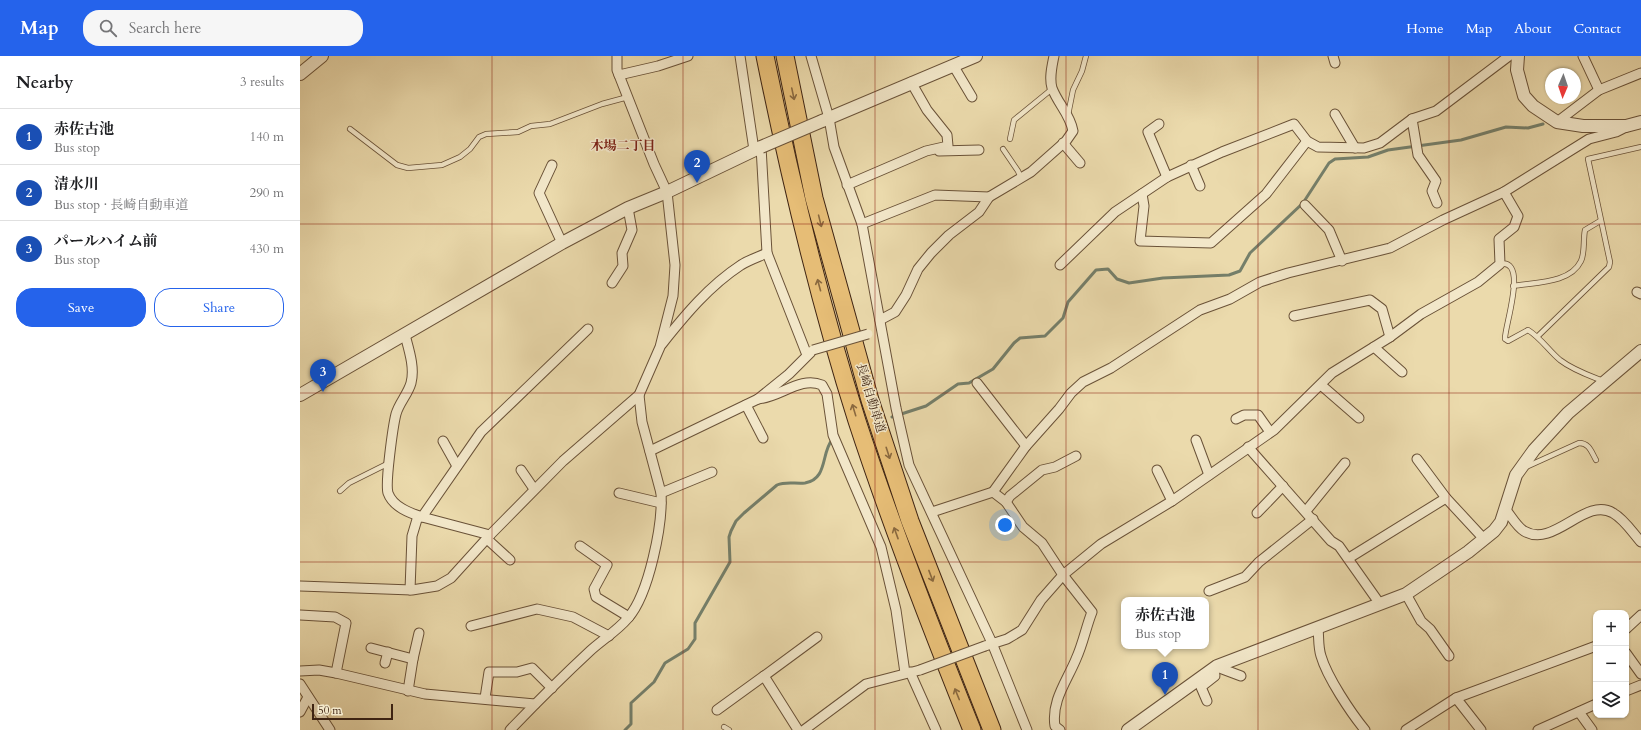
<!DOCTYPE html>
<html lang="en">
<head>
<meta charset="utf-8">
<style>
  :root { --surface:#fff; --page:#f6f6f6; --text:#202124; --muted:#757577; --line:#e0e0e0; --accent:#2563eb }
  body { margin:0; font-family:Cardo,"Noto Serif JP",serif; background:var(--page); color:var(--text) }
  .controls { position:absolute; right:12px; bottom:12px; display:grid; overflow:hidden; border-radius:8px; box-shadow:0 1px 3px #0004 }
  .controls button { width:36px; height:36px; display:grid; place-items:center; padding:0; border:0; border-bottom:1px solid var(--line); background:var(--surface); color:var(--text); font:20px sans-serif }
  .compass { position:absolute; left:1245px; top:12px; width:36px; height:36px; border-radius:50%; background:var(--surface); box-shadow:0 1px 3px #0004; rotate:182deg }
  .scale { position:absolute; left:12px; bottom:10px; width:81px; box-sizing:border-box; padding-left:4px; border:2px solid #3f2412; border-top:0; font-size:11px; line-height:14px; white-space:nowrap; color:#3f2412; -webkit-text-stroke:3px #f2e7c9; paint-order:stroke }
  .you { position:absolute; left:705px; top:469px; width:14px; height:14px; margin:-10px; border:3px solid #fff; border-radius:50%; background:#1a73e8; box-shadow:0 0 0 6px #1a73e833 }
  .badge { display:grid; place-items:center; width:26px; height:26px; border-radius:50%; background:var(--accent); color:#fff; font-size:13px; font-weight:700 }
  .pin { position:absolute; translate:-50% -33px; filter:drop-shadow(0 1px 2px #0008) }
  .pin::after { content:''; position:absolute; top:21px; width:14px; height:12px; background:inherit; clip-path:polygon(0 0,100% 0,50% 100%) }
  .popup { position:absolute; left:821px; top:541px; width:88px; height:52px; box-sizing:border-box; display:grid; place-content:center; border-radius:8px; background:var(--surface); filter:drop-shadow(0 1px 3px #0005); font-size:13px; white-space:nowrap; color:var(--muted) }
  .popup b { font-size:15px; color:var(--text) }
  .popup::after { content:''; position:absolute; left:50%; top:100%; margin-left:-8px; border:8px solid transparent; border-top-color:var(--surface) }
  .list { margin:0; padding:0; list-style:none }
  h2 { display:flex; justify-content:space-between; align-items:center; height:52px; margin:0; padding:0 16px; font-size:17px }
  h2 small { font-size:13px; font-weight:400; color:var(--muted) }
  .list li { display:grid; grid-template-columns:26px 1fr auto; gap:12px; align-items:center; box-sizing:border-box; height:56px; padding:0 16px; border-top:1px solid var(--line) }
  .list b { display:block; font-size:15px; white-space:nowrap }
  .list p { margin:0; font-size:13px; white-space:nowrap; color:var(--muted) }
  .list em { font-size:13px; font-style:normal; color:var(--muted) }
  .actions { display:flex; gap:8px; padding:12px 16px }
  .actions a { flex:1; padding:9px 0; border:1px solid var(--accent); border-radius:16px; text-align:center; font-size:14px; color:var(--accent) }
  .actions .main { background:var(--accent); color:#fff }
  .icon { flex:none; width:22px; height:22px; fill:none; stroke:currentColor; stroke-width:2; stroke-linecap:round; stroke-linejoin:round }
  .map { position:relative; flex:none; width:1341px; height:674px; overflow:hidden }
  header { display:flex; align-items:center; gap:24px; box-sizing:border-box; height:56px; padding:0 20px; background:var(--accent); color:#fff }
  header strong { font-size:19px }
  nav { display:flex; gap:22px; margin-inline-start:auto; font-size:14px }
  .search { width:280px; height:36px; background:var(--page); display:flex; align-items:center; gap:10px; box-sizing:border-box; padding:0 14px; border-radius:16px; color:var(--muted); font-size:15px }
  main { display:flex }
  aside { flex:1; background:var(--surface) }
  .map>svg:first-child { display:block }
</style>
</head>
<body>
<header>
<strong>Map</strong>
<div class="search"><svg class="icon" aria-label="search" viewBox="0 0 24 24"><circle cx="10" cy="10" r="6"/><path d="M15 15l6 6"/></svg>Search here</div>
<nav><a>Home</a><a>Map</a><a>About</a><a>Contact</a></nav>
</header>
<main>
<aside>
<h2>Nearby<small>3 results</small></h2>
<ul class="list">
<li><span class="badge" style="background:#1a4fb4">1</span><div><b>赤佐古池</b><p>Bus stop</p></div><em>140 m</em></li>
<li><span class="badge" style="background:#1a4fb4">2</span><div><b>清水川</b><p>Bus stop · 長崎自動車道</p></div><em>290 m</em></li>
<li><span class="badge" style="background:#1a4fb4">3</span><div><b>パールハイム前</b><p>Bus stop</p></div><em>430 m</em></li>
</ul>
<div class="actions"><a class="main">Save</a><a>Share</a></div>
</aside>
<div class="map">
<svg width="1341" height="674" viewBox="0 0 1341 674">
  <rect width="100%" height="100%" fill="#ebdaac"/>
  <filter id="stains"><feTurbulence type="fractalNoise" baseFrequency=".005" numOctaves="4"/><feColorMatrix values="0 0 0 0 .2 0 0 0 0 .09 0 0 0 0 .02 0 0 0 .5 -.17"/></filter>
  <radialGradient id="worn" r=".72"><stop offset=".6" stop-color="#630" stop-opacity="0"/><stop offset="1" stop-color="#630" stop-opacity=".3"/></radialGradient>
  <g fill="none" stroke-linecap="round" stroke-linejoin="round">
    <g stroke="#757f6a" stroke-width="3">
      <path d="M592 361 626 350 658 328 669 327 693 313 714 287 720 282 745 280 763 262 768 246 796 214 808 213 817 223 829 227 863 222 929 219 940 215 950 197 1003 147 1029 107 1035 103 1068 101 1088 94 1161 84 1206 71 1228 72 1243 68"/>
      <path d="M325 674 331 668V647L354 626 365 607 388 593 395 583V567L430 506 429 481 431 475 436 465 444 457 477 429C486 425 495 428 505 427 528 423 521 397 532 384"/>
    </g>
    <defs>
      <g id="service">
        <path d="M768 59 773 34 782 15 786 0"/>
        <path d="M50 73 97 109 108 112 142 109 160 101 170 93 179 81 186 78 218 76 231 70 250 68 302 48 328 41"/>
        <path d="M710 83 714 64 752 33"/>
        <path d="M703 93 718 115 721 122"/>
        <path d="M1200 208C1229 202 1204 272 1205 283L1208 285 1228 274C1241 282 1249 295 1260 304 1273 314 1288 319 1303 325"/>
        <path d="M1213 230C1234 226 1270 228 1281 205 1285 197 1283 183 1285 174L1300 165"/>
        <path d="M1238 280 1309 211 1310 206 1288 103 1341 91"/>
        <path d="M1226 411 1279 387C1289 387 1291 395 1296 404"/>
        <path d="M40 435 49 427 89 407"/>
        <path d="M424 671 429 674"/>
      </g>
      <g id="minor">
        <path d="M440 0 454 94"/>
        <path d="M511 0 529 62 534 91 562 168 596 352 609 409 692 587 727 674"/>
        <path d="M1033 0 1035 7"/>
        <path d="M1283 0 1299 34"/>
        <path d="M653 9 672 41"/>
        <path d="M319 19 358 10 388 0"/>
        <path d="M1035 58 1055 92"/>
        <path d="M1112 63 1118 99 1136 125 1132 135 1137 147"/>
        <path d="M1257 66 1299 34 1341 17"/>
        <path d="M859 68 848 76 867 121"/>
        <path d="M763 87 780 107"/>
        <path d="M461 91 467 197 507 299"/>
        <path d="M639 95 679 94"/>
        <path d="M252 109 239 137 262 187"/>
        <path d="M891 109 900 130"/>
        <path d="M547 129 626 95 648 90 647 79 627 54 611 26"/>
        <path d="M842 138 844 150 840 185 911 187 966 138 1007 85"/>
        <path d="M1005 149 1029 174 1042 205"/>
        <path d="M562 168 635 139 689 141 731 116 766 85 773 75C770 58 758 48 752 32 749 22 752 10 754 0"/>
        <path d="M760 209 815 156 867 121 922 96 994 68 1007 85 1018 91 1064 92 1080 87 1112 63 1136 55 1209 0"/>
        <path d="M312 227 323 210 322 197 332 174 328 152"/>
        <path d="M1337 236 1341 238"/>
        <path d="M994 260 1070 244 1082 253 1090 281"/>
        <path d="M580 264 595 256 606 239 618 213 631 197 649 179 679 156 689 141"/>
        <path d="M105 279C109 294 115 312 111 327 108 338 99 347 96 358 93 370 85 427 88 437 93 451 110 457 122 461"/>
        <path d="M362 288C385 259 409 230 441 209 449 204 458 201 467 197"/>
        <path d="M1074 291 1102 316"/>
        <path d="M677 327 726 390"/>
        <path d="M1021 329 1059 362"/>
        <path d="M458 343C481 341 500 320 522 329L527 338 533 379 581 491 596 554 605 617"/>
        <path d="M446 349 463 382"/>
        <path d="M936 363 944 359H958L970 376"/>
        <path d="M896 384 909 419"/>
        <path d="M143 385 157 410"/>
        <path d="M948 391 1031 485 1039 490 1080 548"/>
        <path d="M350 395 458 343 489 318 511 296"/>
        <path d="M1117 403 1146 442 1184 483"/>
        <path d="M221 414 234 433"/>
        <path d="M857 414 872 445"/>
        <path d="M319 437 361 447"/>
        <path d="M361 437 412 416"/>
        <path d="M706 446 710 440 742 414 755 411 776 400"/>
        <path d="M1206 454C1211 460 1217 471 1224 475 1254 493 1285 440 1313 457 1324 463 1333 477 1341 486"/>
        <path d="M1006 455 1045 407"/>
        <path d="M632 456 693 436"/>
        <path d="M957 457 983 430"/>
        <path d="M190 479 122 461 181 376 288 273"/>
        <path d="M187 483 210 504"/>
        <path d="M280 490 307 509 294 533 296 541 329 561"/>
        <path d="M1049 502 1146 442"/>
        <path d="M0 530 112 534 137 530 151 522 190 479 263 405 339 339 360 291 373 240 375 209 367 136 354 108 319 19 317 14V0"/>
        <path d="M110 534 112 480 118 460"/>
        <path d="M909 535 945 521 959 506 1013 463"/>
        <path d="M1106 538 1121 565 1130 573 1149 600"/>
        <path d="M0 559 35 561 46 567 36 617"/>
        <path d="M171 570 237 553 273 561 309 580"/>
        <path d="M1018 572C1019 581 1018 591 1021 600 1027 621 1051 657 1065 674"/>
        <path d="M1326 573 1341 559"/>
        <path d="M685 590 707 583 722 574 741 544 763 519 801 488 872 445 974 374 1032 317 1090 281 1121 258 1178 226 1200 208 1199 183 1214 171 1218 160 1204 136"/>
        <path d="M71 592 113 603 108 635"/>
        <path d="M1326 597 1341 618"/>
        <path d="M113 603 119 577"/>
        <path d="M85 607 88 596"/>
        <path d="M917 611 941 620"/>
        <path d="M0 615 19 614 36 617 125 638 235 648"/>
        <path d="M610 616 636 674"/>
        <path d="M0 628 30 674"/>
        <path d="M1326 635 1341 629"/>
        <path d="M185 642 189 616H217L232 612 252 632"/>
        <path d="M1156 642 1181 674"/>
        <path d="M907 645 901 631 915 620 914 613"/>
        <path d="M417 654 464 620"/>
        <path d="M0 656 8 641"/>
        <path d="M1279 656 1292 674"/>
        <path d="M210 674C236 647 262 621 290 595 302 584 317 575 328 562 349 538 363 468 361 437L342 366 339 339"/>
        <path d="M498 674 464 620 517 581"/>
        <path d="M504 674 566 628 620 614"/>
        <path d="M760 674 755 670C751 645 767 625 776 603 783 588 786 571 792 556L763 519 742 487 723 471 706 446 693 436 726 390 759 353 771 337 783 326 811 312 900 254 930 243 960 226 988 217 1090 192 1143 164 1204 136 1289 83 1316 76 1326 71"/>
        <path d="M1106 674 1156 642 1296 590"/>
        <path d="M1238 674 1296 648"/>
      </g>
      <g id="tertiary">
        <path d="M1218 0 1217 14 1224 40 1233 50 1257 66 1283 70H1326L1341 66"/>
        <path d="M0 18 22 0"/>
        <path d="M522 65 676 0"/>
        <path d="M0 339 262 187 328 152 367 136 461 91"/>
        <path d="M828 674 917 610 1106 538 1168 496 1194 475 1201 466 1216 419 1234 394 1268 357 1341 295"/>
      </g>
      <g id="motorway">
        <path d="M465 0C490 123 519 245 557 365 591 469 631 572 672 674"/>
        <path d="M485 0 514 142 570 344 610 465 692 674"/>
      </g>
    </defs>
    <use href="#service" stroke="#6a5238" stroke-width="6"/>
    <use href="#minor" stroke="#6a5238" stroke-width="11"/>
    <use href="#tertiary" stroke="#6a5238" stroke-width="14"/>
    <use href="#motorway" stroke="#3f2412" stroke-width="19"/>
    <use href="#service" stroke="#f2e7c9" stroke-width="4.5"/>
    <use href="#minor" stroke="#f2e7c9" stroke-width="9"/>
    <use href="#tertiary" stroke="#f2e7c9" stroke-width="12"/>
    <use href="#motorway" stroke="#e6bd76" stroke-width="17"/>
    <defs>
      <g id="minor-bridge">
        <path d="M513 294 568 278"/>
        <path d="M620 614 685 590"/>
      </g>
      <path id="tertiary-bridge" d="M461 91 522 65"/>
    </defs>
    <use href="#minor-bridge" stroke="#6a5238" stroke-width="11" stroke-linecap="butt"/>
    <use href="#tertiary-bridge" stroke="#6a5238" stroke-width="14" stroke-linecap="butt"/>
    <use href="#minor-bridge" stroke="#f2e7c9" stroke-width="9"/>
    <use href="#tertiary-bridge" stroke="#f2e7c9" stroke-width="12"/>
  </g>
  <defs><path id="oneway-shaft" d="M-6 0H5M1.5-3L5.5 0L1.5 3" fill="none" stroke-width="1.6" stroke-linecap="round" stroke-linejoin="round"/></defs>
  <g stroke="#8a693f">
    <use href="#oneway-shaft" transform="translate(493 38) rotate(78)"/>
    <use href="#oneway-shaft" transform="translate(520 165) rotate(76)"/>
    <use href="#oneway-shaft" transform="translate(519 229) rotate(-105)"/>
    <use href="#oneway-shaft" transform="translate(554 354) rotate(-107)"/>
    <use href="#oneway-shaft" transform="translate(588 397) rotate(72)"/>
    <use href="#oneway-shaft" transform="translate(596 477) rotate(-110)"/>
    <use href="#oneway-shaft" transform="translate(631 520) rotate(69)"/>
    <use href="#oneway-shaft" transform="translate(657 638) rotate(-112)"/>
  </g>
  <path fill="none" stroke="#8f2418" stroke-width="1" stroke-opacity="0.55" d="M192 0V674M383 0V674M575 0V674M766 0V674M958 0V674M1149 0V674M0 168H1341M0 337H1341M0 506H1341"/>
  <g text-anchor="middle" stroke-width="3" stroke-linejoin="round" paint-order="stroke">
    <g font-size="12" fill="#3f2412" stroke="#f2e7c9">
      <text transform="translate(571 342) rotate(73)" y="4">長崎自動車道</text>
    </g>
    <g font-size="13" font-weight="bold" fill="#7a1f14" stroke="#f2e7c9">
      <text x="323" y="94">木場二丁目</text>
    </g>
  </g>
  <rect width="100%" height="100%" filter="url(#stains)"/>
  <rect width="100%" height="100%" fill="url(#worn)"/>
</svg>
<div class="controls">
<button>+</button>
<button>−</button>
<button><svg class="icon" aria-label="layers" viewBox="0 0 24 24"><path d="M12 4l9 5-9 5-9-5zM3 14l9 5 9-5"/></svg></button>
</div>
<svg class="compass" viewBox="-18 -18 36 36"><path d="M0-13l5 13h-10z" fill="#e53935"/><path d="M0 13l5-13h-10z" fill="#757577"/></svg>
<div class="scale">50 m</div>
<div class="you"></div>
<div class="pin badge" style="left:865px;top:639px;background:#1a4fb4">1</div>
<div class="popup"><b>赤佐古池</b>Bus stop</div>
<div class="pin badge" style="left:397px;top:127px;background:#1a4fb4">2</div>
<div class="pin badge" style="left:23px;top:336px;background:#1a4fb4">3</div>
</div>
</main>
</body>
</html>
